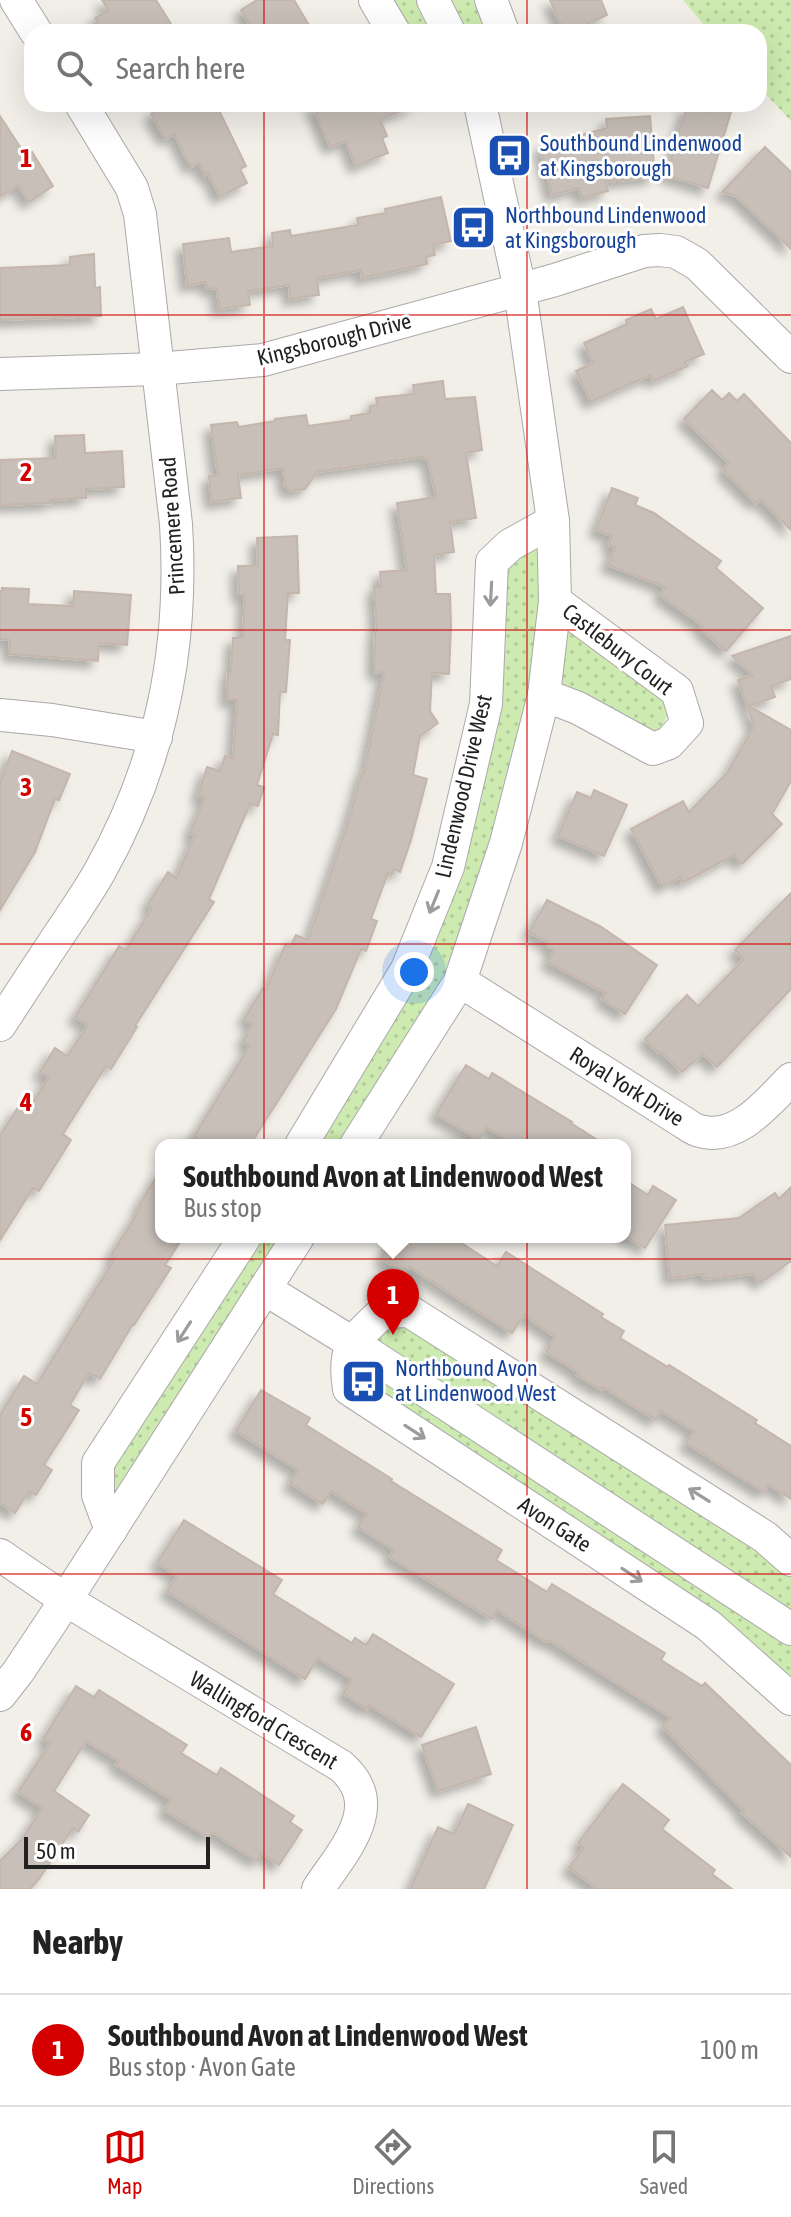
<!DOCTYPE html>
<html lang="en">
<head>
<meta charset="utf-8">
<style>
  :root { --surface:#fff; --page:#f2f2f2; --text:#222; --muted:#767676; --line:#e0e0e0; --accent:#d40000 }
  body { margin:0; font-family:"Asap Condensed",sans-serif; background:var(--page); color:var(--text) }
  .scale { position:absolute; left:24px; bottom:20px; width:186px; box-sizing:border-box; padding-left:8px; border:4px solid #222; border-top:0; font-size:22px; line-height:28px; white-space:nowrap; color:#222; -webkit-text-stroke:6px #fff; paint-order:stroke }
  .you { position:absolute; left:414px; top:972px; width:28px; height:28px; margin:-20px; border:6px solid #fff; border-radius:50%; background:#1a73e8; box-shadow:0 0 0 12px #1a73e833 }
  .badge { display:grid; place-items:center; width:52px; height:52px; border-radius:50%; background:var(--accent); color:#fff; font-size:26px; font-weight:700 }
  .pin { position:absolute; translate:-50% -66px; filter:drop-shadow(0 2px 4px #0008) }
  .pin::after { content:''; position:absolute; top:42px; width:28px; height:24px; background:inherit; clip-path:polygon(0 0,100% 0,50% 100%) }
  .popup { position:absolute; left:155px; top:1139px; width:476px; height:104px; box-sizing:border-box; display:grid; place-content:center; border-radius:16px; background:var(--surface); filter:drop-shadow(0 2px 6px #0005); font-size:26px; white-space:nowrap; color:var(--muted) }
  .popup b { font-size:30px; color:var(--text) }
  .popup::after { content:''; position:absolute; left:50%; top:100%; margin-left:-16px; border:16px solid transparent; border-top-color:var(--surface) }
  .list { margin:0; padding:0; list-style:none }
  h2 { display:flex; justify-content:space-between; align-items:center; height:104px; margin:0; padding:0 32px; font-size:34px }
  h2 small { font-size:26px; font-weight:400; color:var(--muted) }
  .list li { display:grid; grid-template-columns:52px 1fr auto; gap:24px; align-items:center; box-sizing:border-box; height:112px; padding:0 32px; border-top:2px solid var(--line) }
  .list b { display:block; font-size:30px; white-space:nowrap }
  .list p { margin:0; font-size:26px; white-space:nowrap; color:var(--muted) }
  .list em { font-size:26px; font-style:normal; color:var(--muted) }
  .icon { flex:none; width:44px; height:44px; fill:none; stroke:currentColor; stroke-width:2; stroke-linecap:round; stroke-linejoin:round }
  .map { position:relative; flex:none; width:791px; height:1889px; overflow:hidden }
  .search { position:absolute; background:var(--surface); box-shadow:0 8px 32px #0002; left:24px; right:24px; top:24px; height:88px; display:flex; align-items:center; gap:20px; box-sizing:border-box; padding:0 28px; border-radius:24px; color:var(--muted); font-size:30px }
  .sheet { height:216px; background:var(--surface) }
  nav { display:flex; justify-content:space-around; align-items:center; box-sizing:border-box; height:112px; border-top:2px solid var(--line); background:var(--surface); font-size:22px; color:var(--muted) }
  nav a { display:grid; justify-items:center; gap:4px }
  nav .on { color:var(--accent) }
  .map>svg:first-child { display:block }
</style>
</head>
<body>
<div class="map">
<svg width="791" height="1889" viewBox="0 0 791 1889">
  <defs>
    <pattern id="grass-dots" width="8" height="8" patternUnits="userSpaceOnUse" patternTransform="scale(2)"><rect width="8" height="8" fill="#cdebb0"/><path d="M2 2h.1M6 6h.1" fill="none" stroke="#b0c997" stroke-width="1.8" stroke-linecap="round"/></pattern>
    <filter id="shadow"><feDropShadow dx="-7" dy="7" stdDeviation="4" flood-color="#0004"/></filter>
  </defs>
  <rect width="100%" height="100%" fill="#f2efe9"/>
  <g fill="url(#grass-dots)">
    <path d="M375 0H491L503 32H394Z"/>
    <path d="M683 0H791V121L759 87V32H710Z"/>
    <path d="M553 521 556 601 677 691 653 749 545 695 460 981 356 1145H301L448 867 492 562Z"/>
    <path d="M245 1237H298L111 1530 98 1495Z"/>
    <path d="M383 1312 791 1560V1699L349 1389Z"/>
  </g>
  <g fill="#c7bfb8" stroke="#c4b6ab" stroke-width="2" filter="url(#shadow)">
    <path d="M102 0H156L176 32H103L95 18 108 10Z"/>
    <path d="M257 0H294L313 32H254L241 10Z"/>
    <path d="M550 0H601L607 15 570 32H564Z"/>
    <path d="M166 104H216L246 166 240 169 247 183 220 197 208 173 205 175 199 163 191 167 174 134 166 139 151 114Z"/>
    <path d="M312 104H416V105L380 119 387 136 382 138 388 153 356 166 346 141 330 147Z"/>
    <path d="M709 105 731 112 708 188 666 175 687 106 706 112Z"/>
    <path d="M0 116 26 156 32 152 53 186 29 202 18 185 0 197Z"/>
    <path d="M650 116 655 177 606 182 608 191 582 198 579 188 552 195 540 146 607 128 606 119Z"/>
    <path d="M765 147 791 172V249L736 196 722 192Z"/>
    <path d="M441 197 451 241 433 245 435 255 426 257 427 264 362 278 361 270 317 278 319 295 290 299 289 285 248 291 250 305 219 309 217 288 207 289 206 282 187 285 183 244 229 238 231 252 273 246 272 233 290 230 291 236 358 225 357 218 386 213 385 209Z"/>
    <path d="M94 254 95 288 100 287 101 316 0 320V268L70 265V257Z"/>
    <path d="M683 307 704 354 685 362 688 366 653 381 650 375 591 402 576 371 593 363 584 343 627 324 626 320 651 309 656 319Z"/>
    <path d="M443 381 445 399 475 397 482 450 466 453 476 518 450 522 454 552 434 555 436 594H450L451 626 449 674 432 673 430 711 438 723 420 736 413 775 427 779 411 840 400 872 394 869 392 874 388 873 371 919 377 921 366 951 361 949 336 1009 250 1145H208L194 1136 250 1045 243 1041 253 1024 244 1019 263 988 266 990 285 945 290 947 296 935 308 940 349 820 362 772 364 773 384 673 374 672 375 632H377L374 587H381L380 572 407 570 397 503 436 497 428 458 423 459V457L317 472 305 489 291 491 285 486 283 468 238 475 241 498 212 502 209 476 218 475 211 425 237 422 239 427 275 421V419L306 415 308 426 351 420V416L370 413V406L377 405 376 398 414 394 413 385Z"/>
    <path d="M712 390 722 400 729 393 737 401 744 394 791 443V530L760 499 756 503 723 470 729 463 684 419Z"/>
    <path d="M84 435 85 453 122 451 124 487 86 489V498L50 500 51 503 0 505V460L56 458 55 436Z"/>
    <path d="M612 488 638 498 635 505 654 513 721 561 716 568 763 608 726 651 701 629 703 626 660 595 666 587 608 565 615 547 608 545 612 536 596 530Z"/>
    <path d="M297 536 299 593H288L285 640H290L286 692H280L278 735 273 734 257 785 264 787 258 806 250 804 209 899 214 902 135 1026 137 1027 111 1069 106 1066 63 1134 71 1140 39 1191 33 1188 0 1240V1135L19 1106 27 1112 49 1077 40 1072 55 1048 67 1056 88 1025 75 1017 119 946 126 950 152 908 148 904 168 872 176 878 195 835 190 833 205 798 198 796 207 767 220 771 225 756 233 758 237 700H227L228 672H231L233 638H243L245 595H239L238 566H258L257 538Z"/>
    <path d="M2 588 29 589 28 604 73 606 74 591 131 595 127 645 99 643 98 661 9 654 10 640 0 639V591H2Z"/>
    <path d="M791 636V679L771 686 775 697 749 706 791 730V781L772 814 782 824 742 864 734 855 682 883 680 877 662 887 631 829 683 801 689 812 727 773 754 726 738 680 753 675 732 656Z"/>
    <path d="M12 751 70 774 59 800 55 799 35 852 0 910V783Z"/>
    <path d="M594 790 627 805 604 856 558 836 577 792 591 798Z"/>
    <path d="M791 893V989L717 1067 703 1054 682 1072 661 1052 659 1053 645 1039 687 995 698 1006 744 959 735 950Z"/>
    <path d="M547 900 600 926 657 965 625 1014 602 999 606 993 548 962 554 950 547 946 548 942 529 932Z"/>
    <path d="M466 1065 489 1079 492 1073 572 1122 571 1123 605 1145H514L487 1127 479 1140 436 1114Z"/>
    <path d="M161 1169V1237H171L180 1242 165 1265 171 1268 134 1325 133 1324 100 1379 89 1373 70 1405 79 1410 44 1465 52 1470 36 1495 29 1491 15 1513 0 1503V1415L24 1376 37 1384 115 1258 111 1255 141 1207 139 1205Z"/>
    <path d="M625 1180 648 1195 653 1186 676 1200 645 1248 625 1236Z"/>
    <path d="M791 1187V1261L760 1283 753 1274 704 1279 703 1274 670 1278 665 1225 739 1218 775 1193 779 1199Z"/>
    <path d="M394 1237H452L497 1266 506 1252 603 1314 601 1317 624 1331 620 1338 668 1367 669 1365 757 1420 755 1423 791 1446V1499L769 1485 764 1492 686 1443 694 1431 661 1411 656 1420 603 1387 602 1390 577 1375 579 1373 546 1352 555 1337 524 1315 512 1333 410 1267 405 1274 381 1258Z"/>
    <path d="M261 1390 310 1418 306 1425 392 1479 391 1481 502 1550 496 1560 547 1592 552 1584 665 1653 661 1660 702 1686 705 1683 791 1765V1857L742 1813 744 1811 662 1726 671 1718 549 1640 547 1642 497 1610 492 1619 390 1557 394 1550 358 1527 367 1514 331 1491 323 1504 290 1483 298 1470 236 1431Z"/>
    <path d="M184 1520 282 1580 273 1594 352 1643 355 1638 366 1645 373 1634 454 1684 421 1737 369 1705 367 1709 343 1693 352 1679 318 1658 305 1679 167 1591 177 1576 157 1563Z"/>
    <path d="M76 1686 94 1697 99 1690 187 1745 181 1753 217 1775 221 1768 294 1816 290 1822 302 1830 279 1865 261 1853 257 1861 212 1832 208 1837 164 1810 171 1800 116 1765 119 1761 86 1741 54 1791 89 1815 78 1832 73 1828 39 1879 30 1889H0V1861L23 1838 42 1808 18 1792 50 1743 43 1739Z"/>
    <path d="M476 1727 491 1774 438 1791 422 1745Z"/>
    <path d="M623 1784 669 1820 662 1829 715 1870 712 1874 732 1889H597L569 1867 584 1847 578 1843Z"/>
    <path d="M468 1804 513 1825 484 1889H410L438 1827 454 1834Z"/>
  </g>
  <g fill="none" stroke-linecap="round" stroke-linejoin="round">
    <defs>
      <g id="minor">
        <path d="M16 0 36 32"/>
        <path d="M375 0 394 32"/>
        <path d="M433 0 449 32"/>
        <path d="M491 0 503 32"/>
        <path d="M0 374 157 369 263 360 555 280 644 251 660 250 676 252 697 264 791 357"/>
        <path d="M544 695 578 708 653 749 669 743 687 723 677 691 555 601"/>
        <path d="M0 715 52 720 156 737"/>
        <path d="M460 981 683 1122C688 1125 694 1130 700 1131 737 1142 768 1102 791 1079"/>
        <path d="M0 1025C22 991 44 957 67 923 78 906 90 889 100 871 161 762 184 648 176 524L140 214 132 188 81 104"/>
        <path d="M301 1145 407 969 448 867 486 704 492 562 510 545 553 521"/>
        <path d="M356 1145 460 981 506 843 544 695 555 601 553 521 520 290 480 104"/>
        <path d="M265 1289 351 1342 791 1629"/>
        <path d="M111 1530 98 1495V1463L245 1237"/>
        <path d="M0 1555 66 1600 341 1766C387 1806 343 1851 318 1889"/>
        <path d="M791 1560 765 1537 409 1311 383 1312C354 1340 342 1346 349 1389L708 1625 791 1699"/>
        <path d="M0 1695 18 1672 54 1618 298 1237"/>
      </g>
    </defs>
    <use href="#minor" stroke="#a9a9a9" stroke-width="34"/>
    <use href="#minor" stroke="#fff" stroke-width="32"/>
  </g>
  <defs><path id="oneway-shaft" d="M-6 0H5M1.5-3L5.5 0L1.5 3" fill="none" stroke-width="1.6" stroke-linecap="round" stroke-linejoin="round" transform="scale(2)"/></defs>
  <g stroke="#9c9c9c">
    <use href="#oneway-shaft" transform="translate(491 594) rotate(93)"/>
    <use href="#oneway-shaft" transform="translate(434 902) rotate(112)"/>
    <use href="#oneway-shaft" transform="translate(184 1332) rotate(123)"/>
    <use href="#oneway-shaft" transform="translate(415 1432) rotate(33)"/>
    <use href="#oneway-shaft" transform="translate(699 1495) rotate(-148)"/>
    <use href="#oneway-shaft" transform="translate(632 1575) rotate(33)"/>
  </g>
  <path fill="none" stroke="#d40000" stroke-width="2" stroke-opacity="0.55" d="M264 0V32M527 0V32M264 104V1889M527 104V1889M0 315H791M0 630H791M0 944H791M0 1259H791M0 1574H791"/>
  <defs>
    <symbol id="bus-square" viewBox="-11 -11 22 22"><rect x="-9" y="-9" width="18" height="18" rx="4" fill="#1a4fb4" stroke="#fff"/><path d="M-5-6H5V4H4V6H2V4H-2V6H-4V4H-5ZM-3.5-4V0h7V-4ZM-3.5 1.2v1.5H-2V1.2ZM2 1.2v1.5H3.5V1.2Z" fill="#fff"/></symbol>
  </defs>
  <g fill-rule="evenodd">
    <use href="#bus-square" x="484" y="130" width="51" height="51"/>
    <use href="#bus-square" x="448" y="202" width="51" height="51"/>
    <use href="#bus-square" x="338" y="1356" width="51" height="51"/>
  </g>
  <g text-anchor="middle" stroke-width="6" stroke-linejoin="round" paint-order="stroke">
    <g font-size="22" fill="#164399" stroke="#fff" text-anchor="start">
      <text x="540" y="151">Southbound Lindenwood<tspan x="540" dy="25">at Kingsborough</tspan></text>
      <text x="505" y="223">Northbound Lindenwood<tspan x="505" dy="25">at Kingsborough</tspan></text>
      <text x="395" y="1376">Northbound Avon<tspan x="395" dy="25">at Lindenwood West</tspan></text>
    </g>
    <g font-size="22" fill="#222" stroke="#fff">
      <text transform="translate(334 339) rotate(-14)" y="8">Kingsborough Drive</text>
      <text transform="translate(172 526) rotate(-94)" y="8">Princemere Road</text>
      <text transform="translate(618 649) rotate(38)" y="8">Castlebury Court</text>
      <text transform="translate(463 786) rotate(-77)" y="8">Lindenwood Drive West</text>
      <text transform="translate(627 1086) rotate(32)" y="8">Royal York Drive</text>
      <text transform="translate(555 1524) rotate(33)" y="8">Avon Gate</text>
      <text transform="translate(264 1720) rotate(31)" y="8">Wallingford Crescent</text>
    </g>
  </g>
  <g font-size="26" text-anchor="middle" font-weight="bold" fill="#d40000" stroke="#fff" stroke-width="6" stroke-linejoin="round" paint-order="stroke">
    <text x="26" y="167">1</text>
    <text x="26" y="481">2</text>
    <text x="26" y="796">3</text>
    <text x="26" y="1111">4</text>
    <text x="26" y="1426">5</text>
    <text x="26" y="1741">6</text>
  </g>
</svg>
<div class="scale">50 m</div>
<div class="you"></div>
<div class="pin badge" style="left:393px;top:1335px">1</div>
<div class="popup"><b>Southbound Avon at Lindenwood West</b>Bus stop</div>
<div class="search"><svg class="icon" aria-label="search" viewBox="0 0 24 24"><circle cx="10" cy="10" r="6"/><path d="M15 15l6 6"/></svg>Search here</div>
</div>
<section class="sheet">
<h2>Nearby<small></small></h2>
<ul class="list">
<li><span class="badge">1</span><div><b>Southbound Avon at Lindenwood West</b><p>Bus stop · Avon Gate</p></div><em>100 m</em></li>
</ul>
</section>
<nav>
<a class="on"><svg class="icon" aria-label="map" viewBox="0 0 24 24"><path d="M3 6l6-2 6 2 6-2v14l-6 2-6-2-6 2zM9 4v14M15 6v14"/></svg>Map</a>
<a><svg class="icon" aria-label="directions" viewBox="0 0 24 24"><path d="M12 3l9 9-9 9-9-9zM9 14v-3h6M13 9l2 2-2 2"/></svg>Directions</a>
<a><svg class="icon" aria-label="saved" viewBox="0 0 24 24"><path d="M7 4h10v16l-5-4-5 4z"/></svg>Saved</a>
</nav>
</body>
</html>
